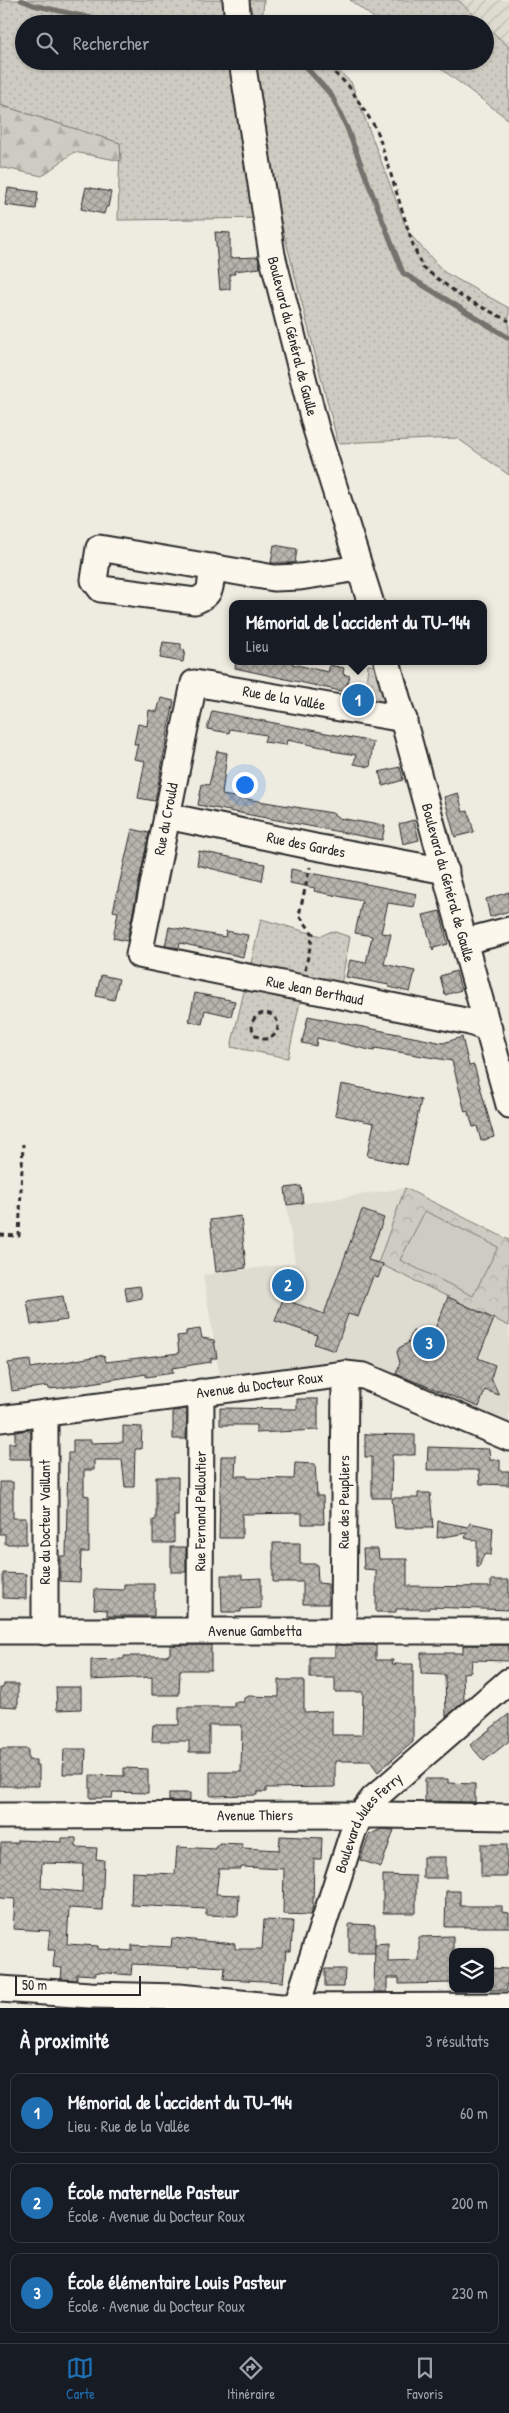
<!DOCTYPE html>
<html lang="fr">
<head>
<meta charset="utf-8">
<style>
  :root { --surface:#171b24; --page:#242831; --text:#f1f3f6; --muted:#9ea1a6; --line:#363941; --accent:#1f6fb2 }
  body { margin:0; font-family:"Patrick Hand",sans-serif; background:var(--page); color:var(--text) }
  .controls { position:absolute; right:15px; bottom:15px; display:grid; overflow:hidden; border-radius:10px; box-shadow:0 1px 4px #0004 }
  .controls button { width:45px; height:45px; display:grid; place-items:center; padding:0; border:0; border-bottom:1px solid var(--line); background:var(--surface); color:var(--text); font:25px sans-serif }
  .scale { position:absolute; left:15px; bottom:12px; width:126px; box-sizing:border-box; padding-left:5px; border:2px solid #2b2b2b; border-top:0; font-size:14px; line-height:18px; white-space:nowrap; color:#2b2b2b; -webkit-text-stroke:4px #fbf7ec; paint-order:stroke }
  .you { position:absolute; left:244px; top:784px; width:18px; height:18px; margin:-12px; border:4px solid #fff; border-radius:50%; background:#1a73e8; box-shadow:0 0 0 8px #1a73e833 }
  .badge { display:grid; place-items:center; width:32px; height:32px; border-radius:50%; background:var(--accent); color:#fff; font-size:16px; font-weight:700 }
  .pin { position:absolute; translate:-50% -50%; border:2px solid #fff; box-shadow:0 1px 5px #0006 }
  .popup { position:absolute; left:229px; top:600px; width:258px; height:65px; box-sizing:border-box; display:grid; place-content:center; border-radius:10px; background:var(--surface); filter:drop-shadow(0 1px 4px #0005); font-size:16px; white-space:nowrap; color:var(--muted) }
  .popup b { font-size:19px; color:var(--text) }
  .popup::after { content:''; position:absolute; left:50%; top:100%; margin-left:-10px; border:10px solid transparent; border-top-color:var(--surface) }
  .list { margin:0; padding:0; list-style:none }
  h2 { display:flex; justify-content:space-between; align-items:center; height:65px; margin:0; padding:0 20px; font-size:21px }
  h2 small { font-size:16px; font-weight:400; color:var(--muted) }
  .list li { display:grid; grid-template-columns:32px 1fr auto; gap:15px; align-items:center; box-sizing:border-box; height:80px; margin:0 10px 10px; padding:0 10px; border:1px solid var(--line); border-radius:10px }
  .list b { display:block; font-size:19px; white-space:nowrap }
  .list p { margin:0; font-size:16px; white-space:nowrap; color:var(--muted) }
  .list em { font-size:16px; font-style:normal; color:var(--muted) }
  .icon { flex:none; width:28px; height:28px; fill:none; stroke:currentColor; stroke-width:2; stroke-linecap:round; stroke-linejoin:round }
  .map { position:relative; flex:none; width:509px; height:2008px; overflow:hidden }
  .search { position:absolute; background:var(--surface); box-shadow:0 1px 4px #0004; left:15px; right:15px; top:15px; height:55px; display:flex; align-items:center; gap:12px; box-sizing:border-box; padding:0 18px; border-radius:28px; color:var(--muted); font-size:19px }
  .sheet { height:335px; background:var(--surface) }
  nav { display:flex; justify-content:space-around; align-items:center; box-sizing:border-box; height:70px; border-top:1px solid var(--line); background:var(--surface); font-size:14px; color:var(--muted) }
  nav a { display:grid; justify-items:center; gap:2px }
  nav .on { color:var(--accent) }
  .map>svg:first-child { display:block }
</style>
</head>
<body>
<div class="map">
<svg width="509" height="2008" viewBox="0 0 509 2008">
  <defs>
    <pattern id="industrial-furrows" width="10" height="10" patternUnits="userSpaceOnUse" patternTransform="scale(1.25)"><rect width="10" height="10" fill="#dedbd1"/><path d="M-1 1l2-2M0 10L10 0M9 11l2-2" fill="none" stroke="#bfbcb4"/></pattern>
    <pattern id="grass-dots" width="8" height="8" patternUnits="userSpaceOnUse" patternTransform="scale(1.25)"><rect width="8" height="8" fill="#cecbc2"/><path d="M2 2h.1M6 6h.1" fill="none" stroke="#b1aea7" stroke-width="1.8" stroke-linecap="round"/></pattern>
    <pattern id="forest-firs" width="22" height="20" patternUnits="userSpaceOnUse" patternTransform="scale(1.25)"><rect width="22" height="20" fill="#cecbc2"/><path d="M5 1l3.5 6h-7zM16 11l3.5 6h-7z" fill="#b1aea7"/></pattern>
    <pattern id="park-crowns" width="20" height="18" patternUnits="userSpaceOnUse" patternTransform="scale(1.25)"><rect width="20" height="18" fill="#cecbc2"/><path d="M2 6a3 3 0 1 1 6 0M12 15a3 3 0 1 1 6 0" fill="none" stroke="#b1aea7"/></pattern>
    <pattern id="building-cross-hatch" width="8" height="8" patternUnits="userSpaceOnUse" patternTransform="scale(1.25)"><rect width="8" height="8" fill="#b8b5ae"/><path d="M0 0l8 8M0 8l8-8" fill="none" stroke="#96938e"/></pattern>
  </defs>
  <rect width="100%" height="100%" fill="#eeebe0"/>
  <filter id="ink" filterUnits="userSpaceOnUse"><feTurbulence type="fractalNoise" baseFrequency=".02" numOctaves="2"/><feDisplacementMap in="SourceGraphic" scale="10" xChannelSelector="R" yChannelSelector="G"/><feConvolveMatrix kernelMatrix="1 2 1 2 8 2 1 2 1" color-interpolation-filters="sRGB"/></filter>
  <g filter="url(#ink)">
    <path fill="#dedbd1" d="M405 1188 378 1263 509 1326V1429L342 1360 220 1376 203 1275 295 1263 287 1206Z"/>
    <path fill="url(#industrial-furrows)" d="M458 0H509V47L485 24Z"/>
    <g fill="url(#grass-dots)" stroke="#7c7b76">
      <path d="M0 0H264L262 24H24V61H326L351 82 408 232 444 272 509 308V475L457 438 338 443 280 218 118 220 120 143 0 105Z"/>
      <path d="M350 0H458L484 24H382Z"/>
      <path d="M485 25 509 47V120L431 61H485Z"/>
      <path d="M368 665 379 666 389 702 381 709 364 705Z"/>
      <path d="M261 919 321 936 332 931 350 937 340 990 249 972Z"/>
      <path d="M245 987 301 997 288 1058 231 1047Z"/>
    </g>
    <path fill="url(#forest-firs)" stroke="#7c7b76" d="M0 105 120 143 121 161 74 152 42 176 0 167Z"/>
    <path fill="url(#park-crowns)" stroke="#7c7b76" d="M405 1188 509 1240V1326L378 1263Z"/>
    <path fill="#cecbc2" stroke="#7c7b76" d="M425 1211 498 1247 473 1296 400 1260Z"/>
    <g fill="none" stroke-linecap="round" stroke-linejoin="round">
      <g stroke="#74726e" stroke-width="5">
        <path d="M21 0 33 5 118 24"/>
        <path d="M303 64 332 96 347 128 403 273 509 338"/>
      </g>
    </g>
    <g fill="url(#building-cross-hatch)" stroke="#2b2b2b" fill-rule="evenodd">
      <path d="M86 187 111 192 108 207H106L104 214 81 209Z"/>
      <path d="M8 188 38 192 36 209 5 205Z"/>
      <path d="M215 232 230 233V258L258 257 260 268 234 271 235 274H230V289L220 290Z"/>
      <path d="M274 545 297 549 295 563H271Z"/>
      <path d="M163 642 181 644V649L185 650 183 662 160 658Z"/>
      <path d="M236 661H293L292 664 328 672 330 665 344 668 343 674 350 676 345 692 235 668Z"/>
      <path d="M161 698 174 701 155 801 138 798 145 761 134 759 138 744H134L138 724 147 726 149 710 157 712Z"/>
      <path d="M212 711 373 742 370 767 354 764 356 755 332 751V749L287 740 286 745 264 742 266 735 230 729 229 733 207 729Z"/>
      <path d="M217 751 227 753 222 795 332 813 339 818 385 826 382 840 198 805 202 784 209 785Z"/>
      <path d="M400 767 403 780 383 786 379 772Z"/>
      <path d="M458 793 463 812 468 811 474 832 455 837 444 797Z"/>
      <path d="M414 820 419 840 403 844 399 824Z"/>
      <path d="M132 829 149 833 127 941 113 938 118 912 113 911Z"/>
      <path d="M199 851 265 864 262 881 197 865Z"/>
      <path d="M291 869 417 894 414 907 388 903 381 933 391 934 384 964 415 971 410 992 389 987V985L346 977 350 960 366 963 372 936 355 933 362 901 314 891 315 888 290 883Z"/>
      <path d="M509 892V911L490 917 486 899Z"/>
      <path d="M440 911 448 944 434 948 433 951 423 915Z"/>
      <path d="M169 927 225 937 226 931 248 935 243 957 180 943 179 948 165 946Z"/>
      <path d="M456 971 461 990 445 995 440 976Z"/>
      <path d="M101 975 119 979 114 1000 96 996Z"/>
      <path d="M195 993 235 1001 231 1016 205 1010 202 1024 189 1021Z"/>
      <path d="M308 1016 443 1043 462 1037 469 1066 474 1065 494 1137 481 1141 477 1126 473 1127 468 1111 465 1112 452 1061 375 1048 374 1051 317 1038 316 1046 302 1043Z"/>
      <path d="M341 1084 421 1100 407 1165 367 1156 374 1123 335 1115Z"/>
      <path d="M301 1186 303 1203 287 1205 285 1188Z"/>
      <path d="M362 1210 384 1218 368 1260 383 1264 378 1278 373 1276 358 1317 348 1314 335 1351 314 1344 317 1335 275 1321 283 1299 324 1314Z"/>
      <path d="M241 1216 246 1268 216 1272 210 1220Z"/>
      <path d="M140 1286 142 1298 127 1301 125 1288Z"/>
      <path d="M63 1296 67 1320 31 1325 27 1301Z"/>
      <path d="M448 1297 494 1319 478 1358 495 1365 491 1378 499 1395 485 1390 479 1407 396 1374 400 1363 397 1352 399 1348 408 1343 413 1331 431 1338Z"/>
      <path d="M200 1329 202 1338 214 1340 217 1358H211V1362L172 1368 173 1373 146 1377V1374L60 1388 49 1389 48 1386 12 1391 8 1363 30 1360 31 1368 104 1355 106 1362 179 1353 177 1336 186 1335V1331Z"/>
      <path d="M297 1399H318V1430L256 1433V1425H220V1408L297 1409Z"/>
      <path d="M187 1409 186 1439H173V1411Z"/>
      <path d="M123 1426 142 1427 141 1449H135L134 1487H125L122 1460H94V1470H84V1495L89 1496V1552H81L80 1582 60 1581V1556H66L68 1453H73V1440H91V1443L123 1442Z"/>
      <path d="M28 1430 31 1432V1459H9V1443H15V1432Z"/>
      <path d="M365 1434 415 1435V1455H392L391 1498H372V1457H365Z"/>
      <path d="M428 1447 489 1449 490 1460H500V1471H509V1485L480 1484 479 1470H427Z"/>
      <path d="M221 1456H236L235 1476H247V1478L294 1479 295 1463 315 1464 317 1496H323L324 1524H302V1513L242 1514V1538H219Z"/>
      <path d="M156 1477H178V1516H174V1543H153V1520H156Z"/>
      <path d="M0 1482H13V1518H26V1544H5V1534H0Z"/>
      <path d="M418 1493H430L433 1528H395L392 1498H418Z"/>
      <path d="M438 1521 468 1527 470 1523 493 1528 491 1555 484 1554 479 1567H477V1541L465 1538 467 1533 437 1538Z"/>
      <path d="M273 1543H300V1564H317L318 1583 328 1584V1604H303V1582H273Z"/>
      <rect x="171" y="1547" width="15" height="25"/>
      <path d="M363 1549H378L379 1559H407V1586L491 1587V1580H509V1610L429 1607V1609H396V1612H376V1570L364 1569Z"/>
      <path d="M3 1573 26 1574V1599L3 1598Z"/>
      <path d="M221 1575H242V1579L261 1578V1608L241 1609V1612H222Z"/>
      <path d="M124 1584H154V1616H107V1610L94 1609 95 1589 124 1590Z"/>
      <path d="M170 1645H211V1670H180L179 1695H152V1677L91 1680V1660L124 1659V1656H166L170 1654Z"/>
      <path d="M335 1645H376V1660H393L392 1664H413V1742L378 1772 370 1761H335V1787L266 1788V1792H257V1795L210 1796V1772H241L242 1725H209V1752H189V1741H152L153 1725H179V1707H234V1702H244V1698L249 1696 279 1697V1680H304V1712L332 1711V1735H362L363 1692H335V1678H310V1657H335Z"/>
      <path d="M463 1645H509V1661L472 1660 471 1672 463 1673 464 1701 446 1717 445 1675 421 1674V1653H463Z"/>
      <path d="M4 1684H18V1707L0 1706V1688H3Z"/>
      <path d="M56 1687H81V1709L57 1710Z"/>
      <path d="M509 1714V1741L484 1761 470 1745Z"/>
      <path d="M0 1749H28V1760H36V1765H39V1786H0Z"/>
      <path d="M64 1749H86L85 1774H63Z"/>
      <path d="M124 1768 148 1769V1793L113 1792 112 1798H90V1775L124 1776Z"/>
      <path d="M425 1779H448V1783L475 1784V1802L425 1801Z"/>
      <rect x="169" y="1793" width="21" height="8"/>
      <path d="M381 1829 394 1830 381 1867 360 1860 369 1835Z"/>
      <path d="M280 1836 322 1838 321 1859H314L313 1905 311 1915 283 1914 284 1869 241 1867V1869H219L216 1894 239 1895 238 1916 206 1915V1909L131 1905 132 1872 175 1874 177 1847 216 1849V1845H219V1843L242 1844V1848L279 1850Z"/>
      <path d="M62 1838H76V1847L97 1848 96 1859 104 1860 102 1910 69 1908 67 1944 98 1946V1949L132 1951V1945L171 1947 172 1938 235 1944V1949H262L264 1920 293 1921 291 1951H286L283 1982 224 1979 225 1967 190 1965V1967L132 1964 131 1975 96 1972V1975L77 1974V1980L61 1979 62 1968 53 1967 55 1950H48L50 1931 13 1929 15 1899 0 1898V1856L1 1843H17V1840L62 1842ZM42 1863 83 1864 82 1892 41 1888Z"/>
      <rect x="481" y="1844" width="26" height="33"/>
      <rect x="423" y="1857" width="23" height="21"/>
      <path d="M383 1875 416 1876V1913H383Z"/>
      <path d="M446 1891H460V1906H502V1912L509 1913V1927H445Z"/>
      <path d="M349 1924 375 1925V1953H349Z"/>
      <path d="M453 1936V1983L399 1984V1978H387V1992H374L375 1944 388 1943V1962L419 1961V1937Z"/>
      <path d="M490 1968 508 1969 507 1990H490Z"/>
      <path d="M325 1969H345L344 1987H325Z"/>
    </g>
    <g fill="none" stroke-linecap="round" stroke-linejoin="round">
      <defs>
        <g id="minor">
          <path d="M236 0 238 24"/>
          <path id="s1" d="M242 61 272 255 316 429 371 604"/>
          <path d="M212 567C210 586 214 593 195 601L101 589 94 580 99 548 274 578 300 577 359 568"/>
          <path id="s2" d="M387 661 509 1105"/>
          <path id="s3" d="M404 719 194 683 139 955 470 1022 489 1029"/>
          <path id="s4" d="M167 816 315 847 446 871"/>
          <path d="M466 941 509 930"/>
          <path d="M45 1413V1632"/>
          <path id="s5" d="M0 1419 345 1374 364 1376 509 1438"/>
          <path id="s6" d="M200 1630 201 1392"/>
          <path id="s7" d="M0 1631H509"/>
          <path id="s8" d="M343 1631 345 1374"/>
          <path id="s9" d="M0 1816 384 1815 509 1817"/>
          <path d="M0 1989 90 1995 179 1997 281 2007 509 2006"/>
          <path id="s10" d="M296 2008 353 1832 359 1817 373 1799 509 1681"/>
        </g>
      </defs>
      <use href="#minor" stroke="#2b2b2b" stroke-width="29"/>
      <g stroke="#2b2b2b" stroke-width="3" stroke-dasharray="5 4" stroke-linecap="butt">
        <path d="M321 61 348 85 377 130 412 242 422 267 462 297 509 321"/>
        <path d="M305 970 313 934 299 915 310 867"/>
        <circle cx="265" cy="1026" r="13"/>
        <path d="M0 1235 19 1236 23 1144"/>
      </g>
      <use href="#minor" stroke="#fbf7ec" stroke-width="25"/>
    </g>
  </g>
  <g text-anchor="middle" stroke-width="4.5" stroke-linejoin="round" paint-order="stroke">
    <g font-size="15" fill="#2b2b2b" stroke="#fbf7ec">
      <text dy="5" stroke="none"><textPath href="#s1" startOffset="280">Boulevard du Général de Gaulle</textPath></text>
      <text transform="translate(284 698) rotate(10)" y="5">Rue de la Vallée</text>
      <text transform="translate(166 819) rotate(-79)" y="5">Rue du Crould</text>
      <text dy="5" stroke="none"><textPath href="#s4" startOffset="142">Rue des Gardes</textPath></text>
      <text dy="5" stroke="none"><textPath href="#s2" startOffset="230">Boulevard du Général de Gaulle</textPath></text>
      <text dy="5" stroke="none"><textPath href="#s3" startOffset="670">Rue Jean Berthaud</textPath></text>
      <text dy="5" stroke="none"><textPath href="#s5" startOffset="262">Avenue du Docteur Roux</textPath></text>
      <text dy="5" stroke="none"><textPath href="#s8" startOffset="129">Rue des Peupliers</textPath></text>
      <text dy="5" stroke="none"><textPath href="#s6" startOffset="119">Rue Fernand Pelloutier</textPath></text>
      <text transform="translate(45 1522) rotate(-90)" y="5">Rue du Docteur Vaillant</text>
      <text dy="5" stroke="none"><textPath href="#s7" startOffset="255">Avenue Gambetta</textPath></text>
      <text dy="5" stroke="none"><textPath href="#s9" startOffset="255">Avenue Thiers</textPath></text>
      <text dy="5" stroke="none"><textPath href="#s10" startOffset="201">Boulevard Jules Ferry</textPath></text>
    </g>
  </g>
</svg>
<div class="controls">
<button><svg class="icon" aria-label="layers" viewBox="0 0 24 24"><path d="M12 4l9 5-9 5-9-5zM3 14l9 5 9-5"/></svg></button>
</div>
<div class="scale">50 m</div>
<div class="you"></div>
<div class="pin badge" style="left:358px;top:700px">1</div>
<div class="popup"><b>Mémorial de l'accident du TU-144</b>Lieu</div>
<div class="pin badge" style="left:288px;top:1285px">2</div>
<div class="pin badge" style="left:429px;top:1343px">3</div>
<div class="search"><svg class="icon" aria-label="search" viewBox="0 0 24 24"><circle cx="10" cy="10" r="6"/><path d="M15 15l6 6"/></svg>Rechercher</div>
</div>
<section class="sheet">
<h2>À proximité<small>3 résultats</small></h2>
<ul class="list">
<li><span class="badge">1</span><div><b>Mémorial de l'accident du TU-144</b><p>Lieu · Rue de la Vallée</p></div><em>60 m</em></li>
<li><span class="badge">2</span><div><b>École maternelle Pasteur</b><p>École · Avenue du Docteur Roux</p></div><em>200 m</em></li>
<li><span class="badge">3</span><div><b>École élémentaire Louis Pasteur</b><p>École · Avenue du Docteur Roux</p></div><em>230 m</em></li>
</ul>
</section>
<nav>
<a class="on"><svg class="icon" aria-label="map" viewBox="0 0 24 24"><path d="M3 6l6-2 6 2 6-2v14l-6 2-6-2-6 2zM9 4v14M15 6v14"/></svg>Carte</a>
<a><svg class="icon" aria-label="directions" viewBox="0 0 24 24"><path d="M12 3l9 9-9 9-9-9zM9 14v-3h6M13 9l2 2-2 2"/></svg>Itinéraire</a>
<a><svg class="icon" aria-label="saved" viewBox="0 0 24 24"><path d="M7 4h10v16l-5-4-5 4z"/></svg>Favoris</a>
</nav>
</body>
</html>
